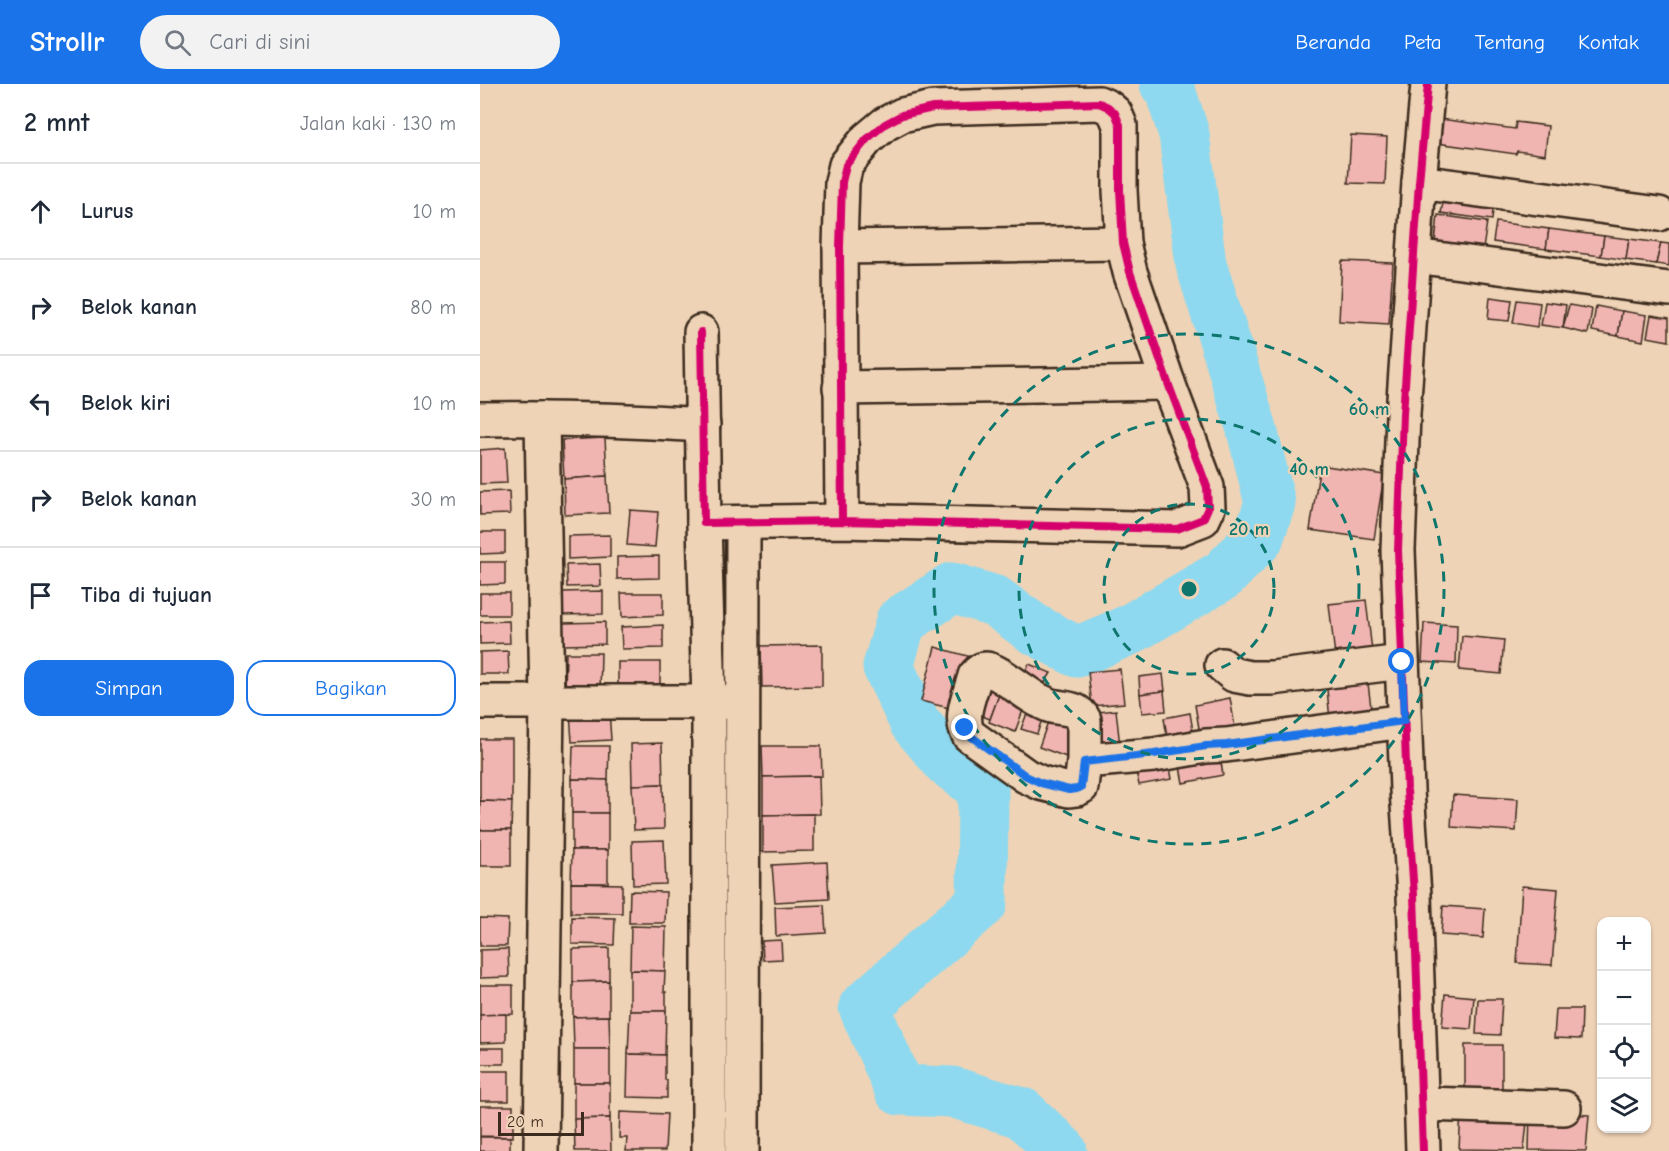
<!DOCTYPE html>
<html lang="id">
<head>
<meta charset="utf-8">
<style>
  :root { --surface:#fff; --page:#f2f2f3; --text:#1f2937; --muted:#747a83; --line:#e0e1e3; --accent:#1a73e8 }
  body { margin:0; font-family:"Comic Neue",sans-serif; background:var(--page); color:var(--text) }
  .controls { position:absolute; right:18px; bottom:18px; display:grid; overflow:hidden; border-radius:12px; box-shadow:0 2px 4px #0004 }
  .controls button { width:54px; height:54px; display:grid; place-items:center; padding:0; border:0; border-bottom:2px solid var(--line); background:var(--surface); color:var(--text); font:30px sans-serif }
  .scale { position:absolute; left:18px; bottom:15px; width:86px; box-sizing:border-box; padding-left:6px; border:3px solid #3b2a1e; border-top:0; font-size:16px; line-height:21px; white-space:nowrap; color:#3b2a1e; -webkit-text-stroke:4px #efd3b6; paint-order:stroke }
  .stop { position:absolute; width:18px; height:18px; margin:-14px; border:4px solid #1a73e8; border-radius:50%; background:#fff }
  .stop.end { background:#1a73e8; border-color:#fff; box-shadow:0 2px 6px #0008 }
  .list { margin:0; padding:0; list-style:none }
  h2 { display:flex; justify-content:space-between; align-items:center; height:78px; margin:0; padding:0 24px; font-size:26px }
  h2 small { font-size:20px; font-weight:400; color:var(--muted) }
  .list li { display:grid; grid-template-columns:39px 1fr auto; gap:18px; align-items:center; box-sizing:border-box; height:96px; padding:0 24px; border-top:2px solid var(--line) }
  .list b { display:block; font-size:22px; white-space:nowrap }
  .list em { font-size:20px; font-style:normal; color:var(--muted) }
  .actions { display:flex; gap:12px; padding:18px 24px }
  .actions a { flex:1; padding:14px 0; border:2px solid var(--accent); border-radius:18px; text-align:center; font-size:21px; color:var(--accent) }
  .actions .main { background:var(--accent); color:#fff }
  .icon { flex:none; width:33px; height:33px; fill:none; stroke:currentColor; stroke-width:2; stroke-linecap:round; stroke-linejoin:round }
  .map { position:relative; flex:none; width:1189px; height:1067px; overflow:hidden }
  header { display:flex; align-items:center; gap:36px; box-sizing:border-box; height:84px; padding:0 30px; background:var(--accent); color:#fff }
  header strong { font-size:28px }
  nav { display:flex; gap:33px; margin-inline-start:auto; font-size:21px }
  .search { width:420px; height:54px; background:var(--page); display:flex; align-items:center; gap:15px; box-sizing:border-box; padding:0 21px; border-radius:33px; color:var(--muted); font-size:22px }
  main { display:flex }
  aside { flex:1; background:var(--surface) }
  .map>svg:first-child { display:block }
</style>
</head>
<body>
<header>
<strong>Strollr</strong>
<div class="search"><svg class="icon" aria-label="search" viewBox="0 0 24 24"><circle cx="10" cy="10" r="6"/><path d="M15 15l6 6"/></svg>Cari di sini</div>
<nav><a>Beranda</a><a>Peta</a><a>Tentang</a><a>Kontak</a></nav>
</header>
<main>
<aside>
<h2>2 mnt<small>Jalan kaki · 130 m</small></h2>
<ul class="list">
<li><svg class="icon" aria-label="ahead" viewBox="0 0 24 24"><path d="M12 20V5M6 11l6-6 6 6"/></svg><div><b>Lurus</b></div><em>10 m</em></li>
<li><svg class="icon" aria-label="right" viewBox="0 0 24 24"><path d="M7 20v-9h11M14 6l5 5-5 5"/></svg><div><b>Belok kanan</b></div><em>80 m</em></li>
<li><svg class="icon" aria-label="left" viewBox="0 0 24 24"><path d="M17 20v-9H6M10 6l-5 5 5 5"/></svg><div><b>Belok kiri</b></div><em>10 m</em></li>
<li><svg class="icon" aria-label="right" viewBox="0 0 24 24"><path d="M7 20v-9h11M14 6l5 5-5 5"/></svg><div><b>Belok kanan</b></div><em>30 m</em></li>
<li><svg class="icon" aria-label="arrive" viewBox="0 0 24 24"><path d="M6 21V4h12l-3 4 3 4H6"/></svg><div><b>Tiba di tujuan</b></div></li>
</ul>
<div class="actions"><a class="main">Simpan</a><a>Bagikan</a></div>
</aside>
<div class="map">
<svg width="1189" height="1067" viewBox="0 0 1189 1067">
  <rect width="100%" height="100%" fill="#efd3b6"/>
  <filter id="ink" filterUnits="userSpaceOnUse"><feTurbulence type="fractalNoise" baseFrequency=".0167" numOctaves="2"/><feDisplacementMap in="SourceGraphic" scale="12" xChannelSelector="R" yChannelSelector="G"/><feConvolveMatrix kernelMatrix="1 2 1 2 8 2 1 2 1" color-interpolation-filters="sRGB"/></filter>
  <g filter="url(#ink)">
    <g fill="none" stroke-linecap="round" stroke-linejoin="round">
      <path stroke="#8ed9ef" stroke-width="51" d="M582 1067 542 1029 472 1008 420 1006 384 923 450 864 502 819 503 705 468 678 435 639 408 583 421 537 472 504 515 517 554 545 597 568 649 546 743 491 778 455 790 419 771 342 721 180 704 50 690 6 685 0"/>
    </g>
    <g fill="#f1b5b1" stroke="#3b2a1e" stroke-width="1.5">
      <path d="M960 35 1035 45 1036 38 1068 42 1065 71 1037 67 1036 70 957 59Z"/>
      <path d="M871 51 907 53 905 100 868 99Z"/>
      <path d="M965 108 1014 115 1012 136 961 129Z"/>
      <path d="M958 131 1007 138 1003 165 955 158Z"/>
      <path d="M1016 138 1069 145 1066 165 1013 158Z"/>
      <path d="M1069 145 1124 152 1121 172 1066 165Z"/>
      <path d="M1124 152 1149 155 1146 176 1121 172Z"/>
      <path d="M1149 155 1181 159 1176 180 1146 176Z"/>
      <path d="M1181 159 1189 160V182L1176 180Z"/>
      <path d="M862 177 913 179 909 240 859 237Z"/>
      <path d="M1010 213 1032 216 1029 237 1008 235Z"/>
      <path d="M1037 216 1060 219 1057 243 1033 239Z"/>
      <path d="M1065 218 1086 221 1083 244 1061 241Z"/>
      <path d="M1089 221 1112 225 1108 250 1083 244Z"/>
      <path d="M1116 222 1142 227 1138 252 1112 247Z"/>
      <path d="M1142 227 1167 231 1163 257 1138 252Z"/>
      <path d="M1171 231 1189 234V257L1167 253Z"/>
      <path d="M125 354 127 392 84 395 82 356Z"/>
      <path d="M25 364 27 399 0 400V366Z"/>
      <path d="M840 381 904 391 894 455 830 446Z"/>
      <path d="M127 392 129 429 85 431 84 395Z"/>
      <path d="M29 407 30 430 0 431V408Z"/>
      <path d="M150 426 178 428 175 463 147 461Z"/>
      <path d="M0 448H25V469L0 470Z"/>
      <path d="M130 451V473L88 475V452Z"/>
      <path d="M179 472V494L137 495V473Z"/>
      <path d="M0 478H25V500L0 501Z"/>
      <path d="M120 480 121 502 87 503 86 481Z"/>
      <path d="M123 507V530L82 531 81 508Z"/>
      <rect x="0" y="509" width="29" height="22"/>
      <path d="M141 509H183V531L142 533Z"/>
      <path d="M886 516 892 567 855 572 849 520Z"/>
      <path d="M29 537 30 559 0 560V538Z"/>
      <path d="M125 538V560L84 561 83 539Z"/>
      <path d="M944 539 977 541 976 580 942 578Z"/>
      <path d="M183 541V564L142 565 141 543Z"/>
      <path d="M982 552 1024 556 1021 590 979 586Z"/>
      <path d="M342 561V602L282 603 281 562Z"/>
      <path d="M455 563 491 573 477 626 441 617Z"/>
      <path d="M28 567 29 590H0V568Z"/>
      <path d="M86 569H121L120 608H85Z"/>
      <path d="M138 578H180V600L138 601Z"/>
      <path d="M549 580 571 589 558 610 539 599Z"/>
      <path d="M640 585 644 619 612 622 608 588Z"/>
      <path d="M683 590 685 607 660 610 659 593Z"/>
      <path d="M503 591 524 598 510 635 490 628Z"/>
      <path d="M887 591 892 632 850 636 846 595Z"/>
      <path d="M684 607 686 627 662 629 660 610Z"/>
      <path d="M520 608 546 618 535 648 509 638Z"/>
      <path d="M750 614 755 643 720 650 715 621Z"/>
      <path d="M129 626 131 656 92 658 90 628Z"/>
      <path d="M636 626 640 662 614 665 610 629Z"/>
      <path d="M548 627 563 632 557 650 541 645Z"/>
      <path d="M710 629 713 647 687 652 684 634Z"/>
      <path d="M570 632 600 643 589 674 559 663Z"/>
      <path d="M0 655H32V718L0 717Z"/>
      <path d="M182 659 183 700 152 701 151 660Z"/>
      <path d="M93 662H129L128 696 92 695Z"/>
      <path d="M282 662H341L342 692 283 693Z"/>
      <path d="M739 665 743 691 703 699 698 672Z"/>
      <path d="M688 673 692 695 659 701 654 679Z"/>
      <path d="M339 692 340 730 283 731V693Z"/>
      <path d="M92 695 128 696V729H92Z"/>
      <path d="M183 700 184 745 154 746 152 701Z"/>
      <path d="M973 711 1038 715 1036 747 971 743Z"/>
      <path d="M0 717 32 718 31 746H0Z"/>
      <rect x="92" y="729" width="36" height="37"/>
      <path d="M334 730V767L283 768V731Z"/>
      <rect x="0" y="746" width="31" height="36"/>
      <path d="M184 756 186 800 153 801 152 757Z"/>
      <path d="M92 766H128V799H91Z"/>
      <path d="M347 778 349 815 295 818 292 781Z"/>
      <path d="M91 799 142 800V829H91Z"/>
      <path d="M1042 802 1078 805 1072 881 1037 879Z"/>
      <path d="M150 807 186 808 185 839H149Z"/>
      <path d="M344 821 346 849 296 852 295 823Z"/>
      <path d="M963 822 1005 825 1003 854 961 851Z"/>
      <path d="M92 833 135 834 134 861 92 860Z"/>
      <path d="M0 834 28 835 27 862H0Z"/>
      <path d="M151 842 186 843 185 887 150 886Z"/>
      <path d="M301 856 302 875 283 876 282 857Z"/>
      <path d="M129 864V897L93 898V865Z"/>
      <path d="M28 865 29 893 0 894V866Z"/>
      <path d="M150 886 185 887 184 908H186V927H150Z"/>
      <path d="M129 897V932L93 933V898Z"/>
      <path d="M0 901H33V930L0 931Z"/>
      <path d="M965 910 994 913 991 945 962 943Z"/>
      <path d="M998 915H1022L1020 951 996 950Z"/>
      <path d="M1076 925H1102L1101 955 1074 954Z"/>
      <path d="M150 927H186L185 971 148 970Z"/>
      <path d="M26 930V958L0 959V931Z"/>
      <path d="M129 932 130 965H94L93 933Z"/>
      <rect x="985" y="961" width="37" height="43"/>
      <rect x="0" y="964" width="24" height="16"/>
      <rect x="94" y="965" width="36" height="34"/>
      <path d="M148 970 185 971V996H187V1014L147 1013Z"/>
      <rect x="0" y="987" width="29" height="30"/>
      <path d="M94 999H130V1034L94 1035Z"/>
      <path d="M0 1022H33V1053L0 1052Z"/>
      <path d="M140 1028 187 1030 185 1067H146L147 1054H139Z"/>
      <path d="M981 1028 1048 1029 1044 1066 979 1065Z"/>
      <path d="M1050 1028 1109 1031 1106 1067 1049 1066Z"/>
      <path d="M130 1034 131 1067H95L94 1035Z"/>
      <rect x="0" y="1053" width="30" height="14"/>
    </g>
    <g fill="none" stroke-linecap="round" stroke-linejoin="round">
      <defs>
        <g id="minor">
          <path d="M939 98 1179 130"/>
          <path d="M360 163 643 159"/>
          <path d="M934 172 1189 205"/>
          <path d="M221 248 224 439 362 437 697 445 723 435 728 424 727 403 688 299 650 188 643 159 640 106V41L635 29 628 23 619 19 453 24 422 31 405 40 387 55 366 81 362 98 360 163 362 437"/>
          <path d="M360 304 688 299"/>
          <path d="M0 335C75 334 149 336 223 341"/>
          <path d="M224 439 229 618V1067"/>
          <path d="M742 581 754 591 770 594H792L922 578"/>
          <path d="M0 618H250"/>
          <path d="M604 677V636C598 623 584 625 571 622 567 621 563 618 558 616 546 610 516 585 506 585 501 585 498 588 495 592 490 611 478 633 489 651L546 692 561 699 589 706 597 705 601 703 604 677 674 671 726 662 746 661 924 637"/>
          <path d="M942 1020 1084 1024"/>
          <path d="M61 1067 67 618 62 335"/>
          <path d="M262 1067 263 440"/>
          <path d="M943 1067 934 811 927 706 918 466 923 330 939 98 948 0"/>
        </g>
      </defs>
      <use href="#minor" stroke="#3b2a1e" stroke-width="38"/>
      <use href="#minor" stroke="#efd3b6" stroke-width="33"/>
      <defs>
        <g id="cycleway">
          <path d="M221 248 224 439 362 437 697 445 723 435 728 424 727 403 688 299 650 188 643 159 640 106V41L635 29 628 23 619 19 453 24 422 31 405 40 387 55 366 81 362 98 360 163 362 437"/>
          <path d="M943 1067 934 811 927 706 918 466 923 330 939 98 948 0"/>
        </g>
      </defs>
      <use href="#cycleway" stroke="#efd3b6" stroke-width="11"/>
      <use href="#cycleway" stroke="#d6006c" stroke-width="8"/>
    </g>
  </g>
  <g fill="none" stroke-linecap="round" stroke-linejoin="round" filter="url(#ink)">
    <path stroke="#1a73e8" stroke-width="8" d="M485 644 489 651 546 692 561 699 589 706 597 705 601 703 604 678 674 670 726 662 746 661 924 637 922 578"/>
  </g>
  <g fill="none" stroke="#0f766e" stroke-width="3" stroke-dasharray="10 8">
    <circle cx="709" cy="505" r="85"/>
    <circle cx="709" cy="505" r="170"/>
    <circle cx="709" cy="505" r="255"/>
  </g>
  <circle cx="709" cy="505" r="9" fill="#0f766e" stroke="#efd3b6" stroke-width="3"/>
  <g font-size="18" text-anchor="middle" font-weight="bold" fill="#0f766e" stroke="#efd3b6" stroke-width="4.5" stroke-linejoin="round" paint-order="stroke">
    <text x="889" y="331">60 m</text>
    <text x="829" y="391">40 m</text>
    <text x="769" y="451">20 m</text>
  </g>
</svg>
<div class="controls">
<button>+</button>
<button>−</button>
<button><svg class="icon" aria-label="locate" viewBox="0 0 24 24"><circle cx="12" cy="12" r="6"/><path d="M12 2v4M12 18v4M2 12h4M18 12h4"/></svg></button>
<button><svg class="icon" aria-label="layers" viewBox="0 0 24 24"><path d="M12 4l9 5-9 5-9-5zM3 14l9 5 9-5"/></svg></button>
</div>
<div class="scale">20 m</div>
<div class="stop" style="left:922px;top:578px"></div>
<div class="stop end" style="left:485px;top:644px"></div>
</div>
</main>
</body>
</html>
